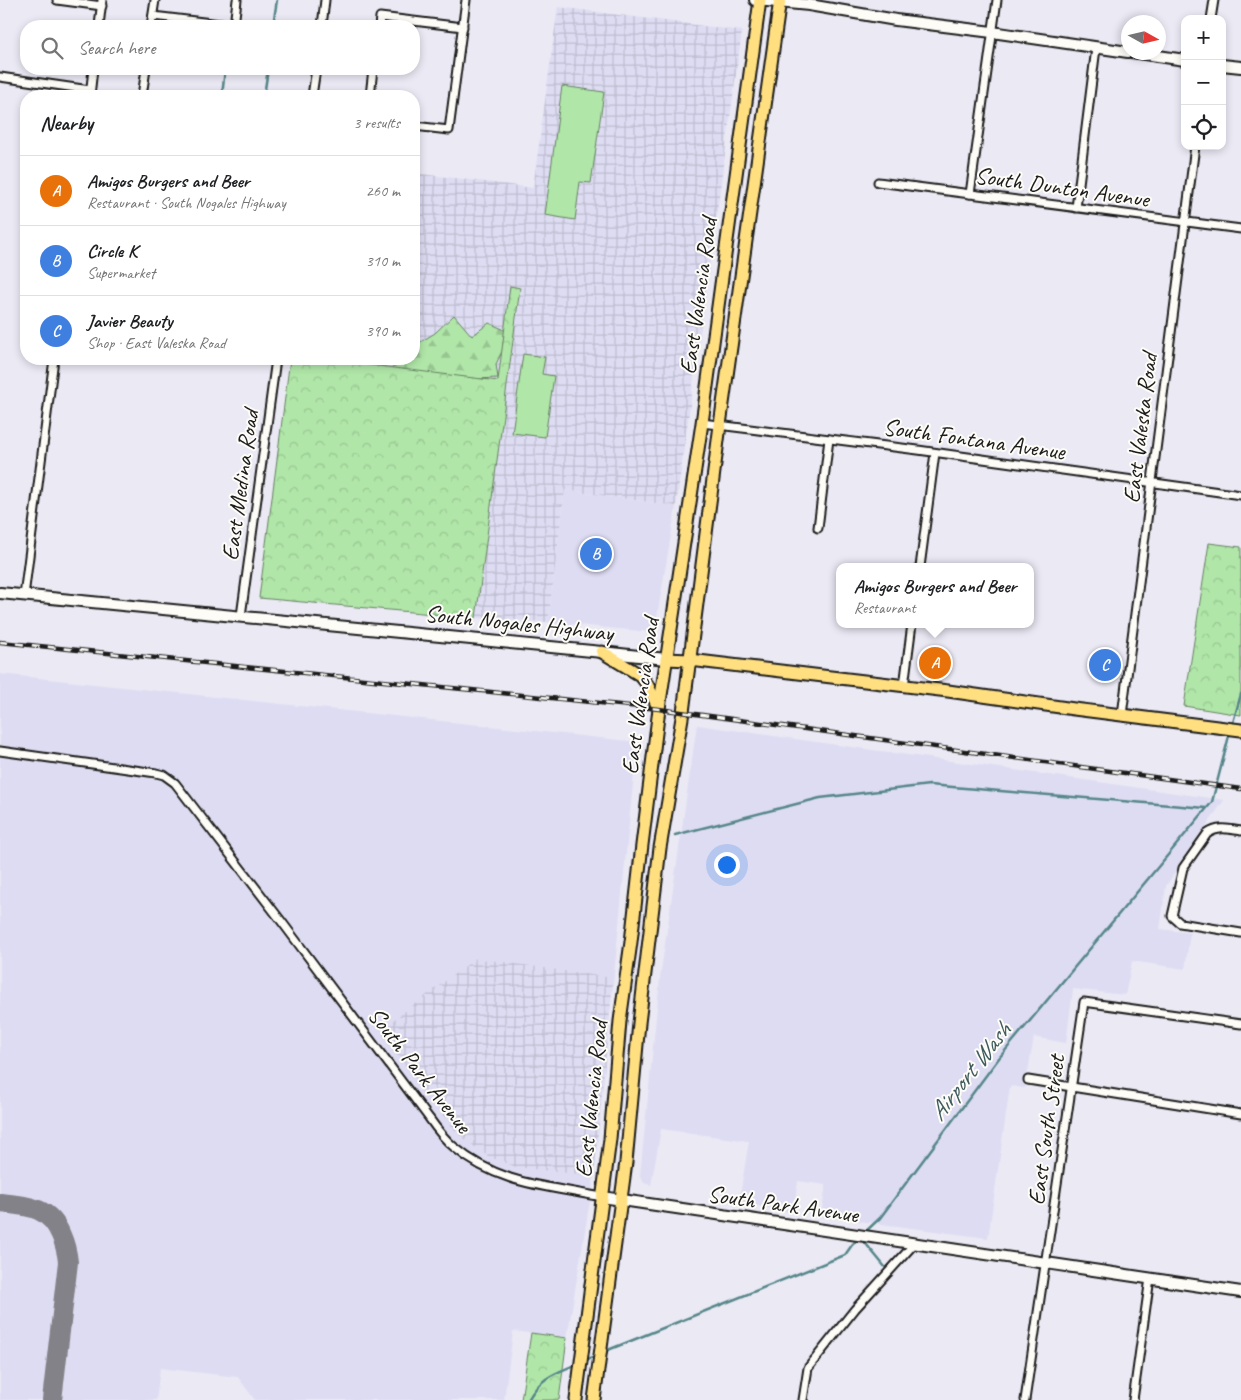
<!DOCTYPE html>
<html lang="en">
<head>
<meta charset="utf-8">
<style>
  :root { --surface:#fff; --page:#f6f6f6; --text:#202124; --muted:#757577; --line:#e0e0e0; --accent:#2563eb }
  body { margin:0; font-family:Caveat,sans-serif; background:var(--page); color:var(--text) }
  .controls { position:absolute; right:15px; top:15px; display:grid; overflow:hidden; border-radius:10px; box-shadow:0 2px 8px #0003 }
  .controls button { width:45px; height:45px; display:grid; place-items:center; padding:0; border:0; border-bottom:1px solid var(--line); background:var(--surface); color:var(--text); font:25px sans-serif }
  .compass { position:absolute; left:1121px; top:15px; width:45px; height:45px; border-radius:50%; background:var(--surface); box-shadow:0 2px 8px #0003; rotate:98deg }
  .you { position:absolute; left:726px; top:864px; width:18px; height:18px; margin:-12px; border:4px solid #fff; border-radius:50%; background:#1a73e8; box-shadow:0 0 0 8px #1a73e833 }
  .badge { display:grid; place-items:center; width:32px; height:32px; border-radius:50%; background:var(--accent); color:#fff; font-size:16px; font-weight:700 }
  .pin { position:absolute; translate:-50% -50%; border:2px solid #fff; box-shadow:0 1px 5px #0006 }
  .popup { position:absolute; left:836px; top:563px; width:198px; height:65px; box-sizing:border-box; display:grid; place-content:center; border-radius:10px; background:var(--surface); filter:drop-shadow(0 1px 4px #0005); font-size:16px; white-space:nowrap; color:var(--muted) }
  .popup b { font-size:19px; color:var(--text) }
  .popup::after { content:''; position:absolute; left:50%; top:100%; margin-left:-10px; border:10px solid transparent; border-top-color:var(--surface) }
  .list { margin:0; padding:0; list-style:none }
  h2 { display:flex; justify-content:space-between; align-items:center; height:65px; margin:0; padding:0 20px; font-size:21px }
  h2 small { font-size:16px; font-weight:400; color:var(--muted) }
  .list li { display:grid; grid-template-columns:32px 1fr auto; gap:15px; align-items:center; box-sizing:border-box; height:70px; padding:0 20px; border-top:1px solid var(--line) }
  .list b { display:block; font-size:19px; white-space:nowrap }
  .list p { margin:0; font-size:16px; white-space:nowrap; color:var(--muted) }
  .list em { font-size:16px; font-style:normal; color:var(--muted) }
  .icon { flex:none; width:28px; height:28px; fill:none; stroke:currentColor; stroke-width:2; stroke-linecap:round; stroke-linejoin:round }
  .map { position:relative; flex:none; width:1241px; height:1400px; overflow:hidden }
  .search { position:absolute; background:var(--surface); box-shadow:0 2px 8px #0003; left:20px; top:20px; width:400px; height:55px; display:flex; align-items:center; gap:12px; box-sizing:border-box; padding:0 18px; border-radius:20px; color:var(--muted); font-size:19px }
  .panel { position:absolute; background:var(--surface); box-shadow:0 2px 8px #0003; left:20px; top:90px; width:400px; height:275px; border-radius:20px }
  .map>svg:first-child { display:block }
</style>
</head>
<body>
<div class="map">
<svg width="1241" height="1400" viewBox="0 0 1241 1400">
  <defs>
    <pattern id="industrial-grid" width="8" height="8" patternUnits="userSpaceOnUse" patternTransform="scale(1.25)"><rect width="8" height="8" fill="#dddcf2"/><path d="M0 4h8M4 0v8" fill="none" stroke="#bdbccf"/></pattern>
    <pattern id="forest-firs" width="22" height="20" patternUnits="userSpaceOnUse" patternTransform="scale(1.25)"><rect width="22" height="20" fill="#b0e6a8"/><path d="M5 1l3.5 6h-7zM16 11l3.5 6h-7z" fill="#97c590"/></pattern>
    <pattern id="park-crowns" width="20" height="18" patternUnits="userSpaceOnUse" patternTransform="scale(1.25)"><rect width="20" height="18" fill="#b0e6a8"/><path d="M2 6a3 3 0 1 1 6 0M12 15a3 3 0 1 1 6 0" fill="none" stroke="#97c590"/></pattern>
  </defs>
  <rect width="100%" height="100%" fill="#eae9f4"/>
  <filter id="ink" filterUnits="userSpaceOnUse"><feTurbulence type="fractalNoise" baseFrequency=".02" numOctaves="2"/><feDisplacementMap in="SourceGraphic" scale="10" xChannelSelector="R" yChannelSelector="G"/><feConvolveMatrix kernelMatrix="1 2 1 2 8 2 1 2 1" color-interpolation-filters="sRGB"/></filter>
  <g filter="url(#ink)">
    <g fill="#dddcf2">
      <path d="M565 490 676 506 655 628 650 632 548 622Z"/>
      <path d="M0 674 637 742 594 1176 567 1338 513 1331 504 1400H255L238 1377 160 1368 156 1400H0Z"/>
      <path d="M697 725 1224 800 1166 886 1160 929 1190 933 1185 969 1132 961 1125 995 1073 989 1066 1043 1034 1037 1025 1088 1010 1086 988 1238 821 1216 826 1185 798 1181 793 1213 739 1202 749 1141 661 1129 651 1185 644 1183 640 1176 660 979Z"/>
    </g>
    <g fill="url(#industrial-grid)">
      <path d="M558 7 742 31 676 506 565 490 548 622 476 618 520 288 510 287 498 381 322 359H414V173L533 188Z"/>
      <path d="M476 958 613 978 594 1176 516 1167 490 1157 480 1151 460 1135 451 1126 396 1053 397 1049 394 1045 391 1046 380 1030Z"/>
    </g>
    <g fill="#b0e6a8" stroke="#668162">
      <path d="M562 86 604 92 591 183 580 182 575 220 545 215Z"/>
      <path d="M523 354 545 357 542 374 554 376 545 437 512 433Z"/>
    </g>
    <path fill="url(#forest-firs)" stroke="#668162" d="M454 315 472 336 489 323 505 330 502 352 496 364 498 378 476 379 390 370 399 359H414V346L435 333Z"/>
    <g fill="url(#park-crowns)" stroke="#668162">
      <path d="M510 286 520 288 476 618 259 598 290 359H322L498 381Z"/>
      <path d="M1209 543 1241 547V715L1184 706Z"/>
      <path d="M531 1333 567 1338 559 1400H521Z"/>
    </g>
    <g fill="none" stroke-linecap="round" stroke-linejoin="round">
      <g stroke="#56868a" stroke-width="2.5">
        <path d="M273 25 277 0"/>
        <path d="M222 96 225 69"/>
        <path d="M264 96 268 69"/>
        <path d="M1232 726 1241 694"/>
        <path d="M675 835 820 798 929 785 1206 808"/>
        <path d="M864 1233 880 1218 999 1058 1212 802 1230 732"/>
        <path d="M862 1239 885 1267"/>
        <path d="M603 1352 845 1255 852 1245 858 1239"/>
        <path d="M585 1360 596 1356"/>
        <path d="M528 1400C541 1377 554 1374 577 1364"/>
      </g>
      <path stroke="#838288" stroke-width="20" d="M0 1203C28 1206 49 1206 61 1235 65 1244 67 1252 68 1262L52 1400"/>
      <defs>
        <g id="street">
          <path d="M57 0 102 6"/>
          <path d="M153 16 237 26"/>
          <path d="M1211 19 1214 0"/>
          <path d="M99 26 102 0"/>
          <path d="M151 26 155 0"/>
          <path d="M234 26 237 0"/>
          <path d="M322 26 325 0"/>
          <path d="M379 26 380 17 463 27"/>
          <path d="M0 77 90 90"/>
          <path d="M90 96 93 69"/>
          <path d="M142 96 146 69"/>
          <path d="M312 96 316 69"/>
          <path d="M370 96 373 69"/>
          <path d="M414 126 449 130 466 0"/>
          <path d="M878 182 1241 229"/>
          <path d="M970 194 997 0"/>
          <path d="M1076 208 1096 48"/>
          <path d="M702 423 918 450 1241 495"/>
          <path d="M818 528 829 439"/>
          <path d="M920 567 935 453"/>
          <path d="M24 596 54 359"/>
          <path d="M241 616 276 359"/>
          <path d="M904 686 912 624"/>
          <path d="M1122 715 1195 146"/>
          <path d="M0 751 156 773 164 775 175 783 282 922 429 1118C436 1128 444 1139 454 1147 499 1185 548 1186 602 1197"/>
          <path d="M1241 831C1229 829 1218 826 1207 834L1183 868 1172 916 1180 923 1241 933"/>
          <path d="M1028 1080 1241 1114"/>
          <path d="M803 1400 808 1368 855 1309 915 1243"/>
          <path d="M1025 1400 1084 1002 1241 1024"/>
          <path d="M1133 1400 1150 1278"/>
        </g>
        <g id="secondary">
          <path d="M755 0 809 5 896 20 992 32 1128 52"/>
          <path d="M1131 52 1185 60"/>
          <path d="M1222 65 1241 67"/>
          <path d="M0 593 602 652 666 659"/>
          <path d="M602 1197 1241 1292"/>
        </g>
        <g id="primary">
          <path d="M602 652 640 675 647 684 659 709"/>
          <path d="M666 659 690 660 948 691 1074 709 1241 730"/>
          <path d="M576 1400 610 1139 620 1021 631 942 642 845 659 709 702 423 760 0"/>
          <path d="M594 1400 626 1162 639 1023 660 848 683 712 720 425 780 0"/>
        </g>
      </defs>
      <use href="#street" stroke="#1c1c1c" stroke-width="11"/>
      <use href="#secondary" stroke="#1c1c1c" stroke-width="14"/>
      <use href="#primary" stroke="#1c1c1c" stroke-width="15"/>
      <use href="#street" stroke="#fdfcf7" stroke-width="7"/>
      <use href="#secondary" stroke="#fdfcf7" stroke-width="10"/>
      <use href="#primary" stroke="#ffdf80" stroke-width="11"/>
      <defs>
        <path id="rail" d="M0 642 659 709 1241 789"/>
      </defs>
      <use href="#rail" stroke="#1c1c1c" stroke-width="4.5"/>
      <use href="#rail" stroke="#fdfcf7" stroke-width="2.5" stroke-dasharray="8" stroke-linecap="butt"/>
    </g>
  </g>
  <g text-anchor="middle" stroke-width="4" stroke-linejoin="round" paint-order="stroke">
    <g font-size="24" fill="#1c1c1c" stroke="#fdfcf7">
      <text transform="translate(1062 187) rotate(8)" y="8">South Dunton Avenue</text>
      <text transform="translate(698 296) rotate(-82)" y="8">East Valencia Road</text>
      <text transform="translate(1140 428) rotate(-83)" y="8">East Valeska Road</text>
      <text transform="translate(974 439) rotate(8)" y="8">South Fontana Avenue</text>
      <text transform="translate(240 485) rotate(-82)" y="8">East Medina Road</text>
      <text transform="translate(519 623) rotate(6)" y="8">South Nogales Highway</text>
      <text transform="translate(640 696) rotate(-82)" y="8">East Valencia Road</text>
      <text transform="translate(420 1070) rotate(52)" y="8">South Park Avenue</text>
      <text transform="translate(591 1099) rotate(-84)" y="8">East Valencia Road</text>
      <text transform="translate(1046 1130) rotate(-82)" y="8">East South Street</text>
      <text transform="translate(783 1204) rotate(8)" y="8">South Park Avenue</text>
    </g>
    <g font-size="25" font-style="italic" fill="#3e5a5c" stroke="#fdfcf7">
      <text transform="translate(969 1071) rotate(-52)" y="9">Airport Wash</text>
    </g>
  </g>
</svg>
<div class="controls">
<button>+</button>
<button>−</button>
<button><svg class="icon" aria-label="locate" viewBox="0 0 24 24"><circle cx="12" cy="12" r="6"/><path d="M12 2v4M12 18v4M2 12h4M18 12h4"/></svg></button>
</div>
<svg class="compass" viewBox="-18 -18 36 36"><path d="M0-13l5 13h-10z" fill="#e53935"/><path d="M0 13l5-13h-10z" fill="#757577"/></svg>
<div class="you"></div>
<div class="pin badge" style="left:935px;top:663px;background:#e8710a">A</div>
<div class="popup"><b>Amigos Burgers and Beer</b>Restaurant</div>
<div class="pin badge" style="left:596px;top:554px;background:#3f7fe0">B</div>
<div class="pin badge" style="left:1105px;top:665px;background:#3f7fe0">C</div>
<div class="search"><svg class="icon" aria-label="search" viewBox="0 0 24 24"><circle cx="10" cy="10" r="6"/><path d="M15 15l6 6"/></svg>Search here</div>
<section class="panel">
<h2>Nearby<small>3 results</small></h2>
<ul class="list">
<li><span class="badge" style="background:#e8710a">A</span><div><b>Amigos Burgers and Beer</b><p>Restaurant · South Nogales Highway</p></div><em>260 m</em></li>
<li><span class="badge" style="background:#3f7fe0">B</span><div><b>Circle K</b><p>Supermarket</p></div><em>310 m</em></li>
<li><span class="badge" style="background:#3f7fe0">C</span><div><b>Javier Beauty</b><p>Shop · East Valeska Road</p></div><em>390 m</em></li>
</ul>
</section>
</div>
</body>
</html>
